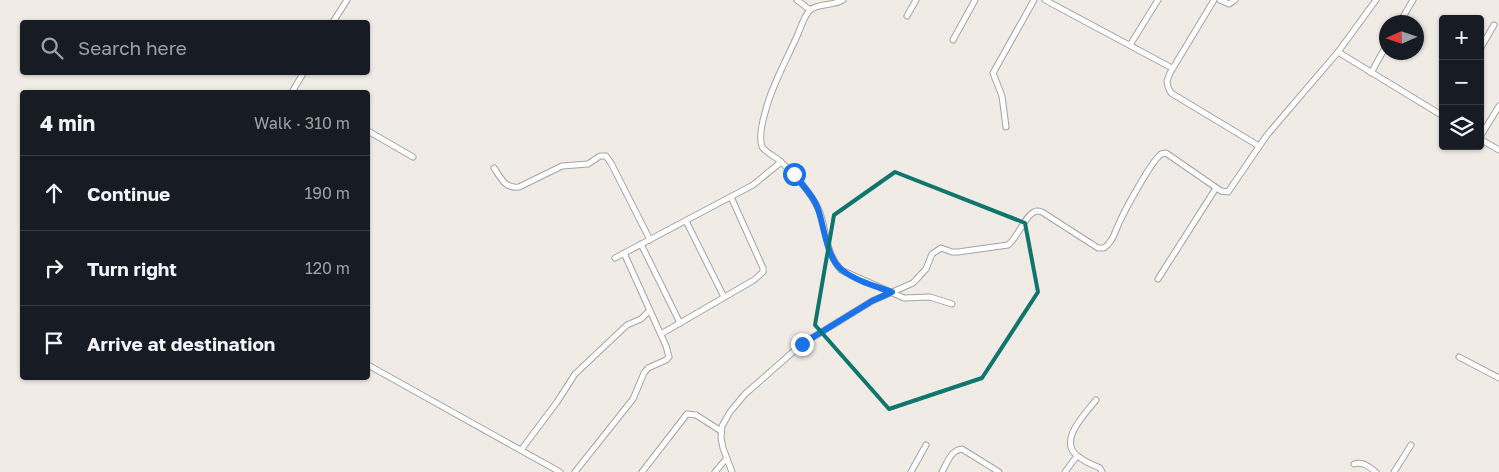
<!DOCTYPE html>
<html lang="en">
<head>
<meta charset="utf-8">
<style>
  :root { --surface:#171b24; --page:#242831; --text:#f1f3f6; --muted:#9ea1a6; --line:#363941 }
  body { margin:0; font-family:"Golos Text",sans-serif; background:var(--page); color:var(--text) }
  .controls { position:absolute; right:15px; top:15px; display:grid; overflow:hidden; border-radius:5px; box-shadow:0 1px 4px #0004 }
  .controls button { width:45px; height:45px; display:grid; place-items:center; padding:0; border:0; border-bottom:1px solid var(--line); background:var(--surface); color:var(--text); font:25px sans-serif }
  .compass { position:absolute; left:1379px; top:15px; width:45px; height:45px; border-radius:50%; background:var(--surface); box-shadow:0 1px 4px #0004; rotate:267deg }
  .stop { position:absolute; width:15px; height:15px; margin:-11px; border:4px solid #1a73e8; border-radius:50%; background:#fff }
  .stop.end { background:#1a73e8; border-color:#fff; box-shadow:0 1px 5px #0008 }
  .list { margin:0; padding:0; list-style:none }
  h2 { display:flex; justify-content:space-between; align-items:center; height:65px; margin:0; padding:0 20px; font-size:21px }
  h2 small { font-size:16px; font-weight:400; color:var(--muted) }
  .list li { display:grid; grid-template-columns:32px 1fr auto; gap:15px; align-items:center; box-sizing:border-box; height:75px; padding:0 20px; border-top:1px solid var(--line) }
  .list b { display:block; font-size:19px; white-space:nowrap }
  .list em { font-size:16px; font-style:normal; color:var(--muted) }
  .icon { flex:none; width:28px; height:28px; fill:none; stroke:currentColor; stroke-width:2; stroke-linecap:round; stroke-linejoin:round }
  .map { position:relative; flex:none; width:1499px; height:472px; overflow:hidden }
  .search { position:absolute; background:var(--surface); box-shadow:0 1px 4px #0004; left:20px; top:20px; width:350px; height:55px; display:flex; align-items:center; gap:12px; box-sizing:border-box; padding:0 18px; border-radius:5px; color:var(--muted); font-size:19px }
  .panel { position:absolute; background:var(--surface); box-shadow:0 1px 4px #0004; left:20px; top:90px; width:350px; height:290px; border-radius:5px }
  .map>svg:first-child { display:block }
</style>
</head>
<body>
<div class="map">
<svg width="1499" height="472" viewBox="0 0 1499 472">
  <rect width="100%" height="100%" fill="#f1ebe6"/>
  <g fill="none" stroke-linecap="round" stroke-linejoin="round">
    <defs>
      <g id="minor">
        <path d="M797 0 810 10"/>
        <path d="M843 0C834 6 818 3 810 10 804 16 801 27 798 34 787 59 771 87 765 113 762 123 759 137 762 147 767 153 774 156 780 161 794 174 808 189 817 206 827 225 824 252 841 270L904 298 930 297 952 304"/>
        <path d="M1045 0 1172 68"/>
        <path d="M1214 0 1170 73 1167 81 1168 87 1171 93 1259 146"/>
        <path d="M1220 0 1229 4 1235 0"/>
        <path d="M907 16 916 0"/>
        <path d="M333 22 347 0"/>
        <path d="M1400 22 1413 0"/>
        <path d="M953 40 975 0"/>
        <path d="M1130 45 1158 0"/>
        <path d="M1480 49 1494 25"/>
        <path d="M1338 52 1443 116"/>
        <path d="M1371 73 1386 46"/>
        <path d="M292 92 304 72"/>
        <path d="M1006 127 1002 96 993 73 1034 0"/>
        <path d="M368 131 413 157"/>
        <path d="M1480 137 1499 106"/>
        <path d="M1480 139 1499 150"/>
        <path d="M494 168C501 178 505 189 519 187L562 166 588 164 600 156H606L611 163 650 240"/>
        <path d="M686 221 724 297"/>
        <path d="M641 244 680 323"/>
        <path d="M615 258 753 185 781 162"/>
        <path d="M1158 279 1216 188"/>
        <path d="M661 334 754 280 763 272V268L731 197"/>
        <path d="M1459 357 1499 378"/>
        <path d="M368 365 560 472"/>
        <path d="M1096 400C1085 414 1056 442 1079 457 1085 462 1093 465 1100 468L1102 472"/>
        <path d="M521 450 557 402 575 374 627 325 641 319 649 311"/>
        <path d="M1354 464C1363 461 1369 467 1376 472"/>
        <path d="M575 472 633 399 644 373 648 368 666 360 669 357 666 346 624 253"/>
        <path d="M642 472 687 414 696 415 721 431"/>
        <path d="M715 472 726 459"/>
        <path d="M732 472 723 448 721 438 722 426 730 412 745 394 802 344 872 301 913 283 926 269 932 254 941 248 952 252H958L1008 245C1018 237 1025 216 1034 212 1037 210 1039 211 1042 212L1098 248H1104C1113 242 1115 231 1120 221 1126 208 1151 162 1161 154L1166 153 1221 191 1228 192 1267 135 1338 52 1376 0"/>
        <path d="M911 472 926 445"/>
        <path d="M942 472C947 463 951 450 962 449L999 472"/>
        <path d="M1065 472 1077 456"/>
        <path d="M1394 472 1411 445"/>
      </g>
    </defs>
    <use href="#minor" stroke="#a4a4a4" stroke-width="7"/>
    <use href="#minor" stroke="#fff" stroke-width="5"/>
  </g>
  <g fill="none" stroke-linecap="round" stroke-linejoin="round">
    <path stroke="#1a73e8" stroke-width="6" d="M794 174C802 185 814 196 818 209 824 226 827 259 842 270 856 281 875 286 892 292L872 301 802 344"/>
  </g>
  <path fill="none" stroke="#0f766e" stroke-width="4" stroke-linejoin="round" d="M895 172 1025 223 1038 292 982 378 889 409 815 325 834 215Z"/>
</svg>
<div class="controls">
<button>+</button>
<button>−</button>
<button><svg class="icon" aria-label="layers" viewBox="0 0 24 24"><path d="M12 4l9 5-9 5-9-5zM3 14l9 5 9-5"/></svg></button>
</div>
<svg class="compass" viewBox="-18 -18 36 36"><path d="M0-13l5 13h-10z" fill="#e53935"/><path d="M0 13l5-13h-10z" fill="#9ea1a6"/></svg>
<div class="stop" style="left:794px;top:174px"></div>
<div class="stop end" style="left:802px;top:344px"></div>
<div class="search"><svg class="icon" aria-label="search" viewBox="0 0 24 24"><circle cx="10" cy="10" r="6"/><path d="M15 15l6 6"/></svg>Search here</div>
<section class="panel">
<h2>4 min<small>Walk · 310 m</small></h2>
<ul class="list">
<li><svg class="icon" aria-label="ahead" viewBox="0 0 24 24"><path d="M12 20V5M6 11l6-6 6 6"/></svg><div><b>Continue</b></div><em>190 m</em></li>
<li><svg class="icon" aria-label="right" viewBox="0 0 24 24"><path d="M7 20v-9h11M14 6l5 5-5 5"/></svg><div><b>Turn right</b></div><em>120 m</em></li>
<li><svg class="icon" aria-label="arrive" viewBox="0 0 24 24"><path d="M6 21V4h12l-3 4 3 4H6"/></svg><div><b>Arrive at destination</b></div></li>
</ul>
</section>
</div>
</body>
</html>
